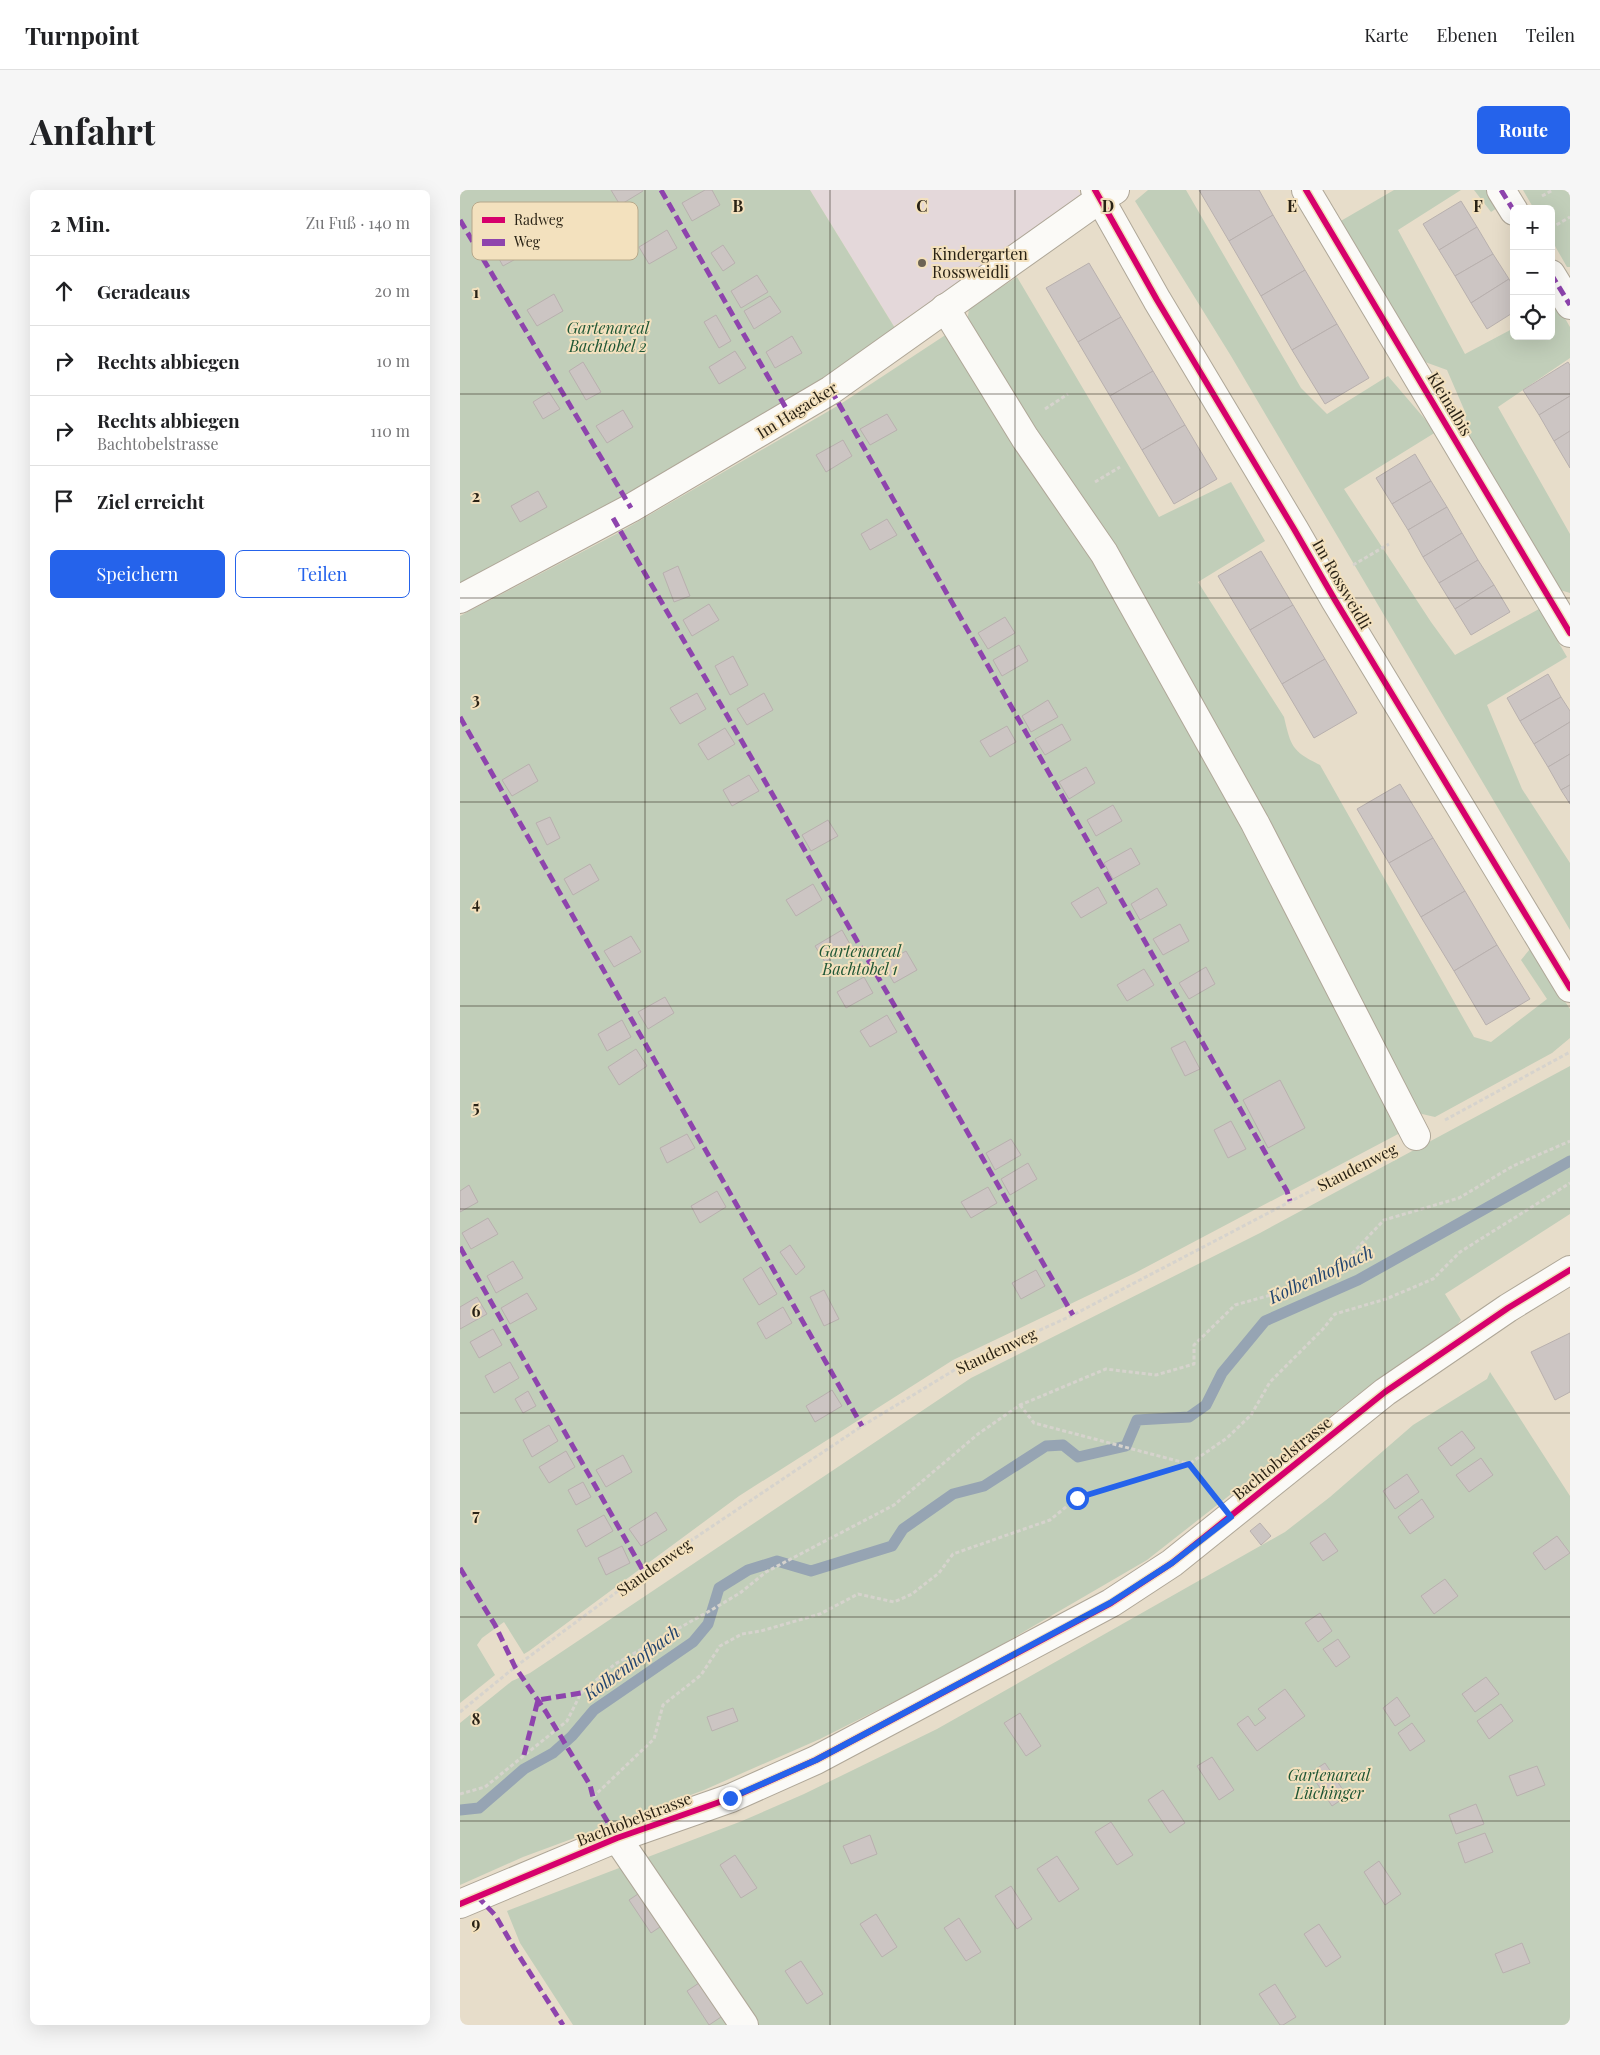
<!DOCTYPE html>
<html lang="de">
<head>
<meta charset="utf-8">
<style>
  :root { --surface:#fff; --page:#f6f6f6; --text:#202124; --muted:#757577; --line:#e0e0e0; --accent:#2563eb }
  body { margin:0; font-family:"Playfair Display",serif; background:var(--page); color:var(--text) }
  .controls { position:absolute; right:15px; top:15px; display:grid; overflow:hidden; border-radius:8px; box-shadow:0 5px 20px #0002 }
  .controls button { width:45px; height:45px; display:grid; place-items:center; padding:0; border:0; border-bottom:1px solid var(--line); background:var(--surface); color:var(--text); font:25px sans-serif }
  .stop { position:absolute; width:15px; height:15px; margin:-11px; border:4px solid #2563eb; border-radius:50%; background:#fff }
  .stop.end { background:#2563eb; border-color:#fff; box-shadow:0 1px 5px #0008 }
  .list { margin:0; padding:0; list-style:none }
  h2 { display:flex; justify-content:space-between; align-items:center; height:65px; margin:0; padding:0 20px; font-size:21px }
  h2 small { font-size:16px; font-weight:400; color:var(--muted) }
  .list li { display:grid; grid-template-columns:32px 1fr auto; gap:15px; align-items:center; box-sizing:border-box; height:70px; padding:0 20px; border-top:1px solid var(--line) }
  .list b { display:block; font-size:19px; white-space:nowrap }
  .list p { margin:0; font-size:16px; white-space:nowrap; color:var(--muted) }
  .list em { font-size:16px; font-style:normal; color:var(--muted) }
  .actions { display:flex; gap:10px; padding:15px 20px }
  .actions a { flex:1; padding:11px 0; border:1px solid var(--accent); border-radius:8px; text-align:center; font-size:18px; color:var(--accent) }
  .actions .main { background:var(--accent); color:#fff }
  .icon { flex:none; width:28px; height:28px; fill:none; stroke:currentColor; stroke-width:2; stroke-linecap:round; stroke-linejoin:round }
  .map { position:relative; flex:none; width:1110px; height:1835px; overflow:hidden; border-radius:8px }
  header { display:flex; align-items:center; gap:30px; box-sizing:border-box; height:70px; padding:0 25px; background:var(--surface); border-bottom:1px solid var(--line) }
  header strong { font-size:24px }
  nav { display:flex; gap:28px; margin-inline-start:auto; font-size:18px }
  .intro { display:flex; align-items:center; justify-content:space-between; box-sizing:border-box; height:120px; padding:0 30px }
  h1 { margin:0; font-size:35px }
  .button { padding:12px 22px; border-radius:8px; background:var(--accent); color:#fff; font-size:18px; font-weight:700 }
  main { display:flex; gap:30px; padding:0 30px }
  aside { flex:1; background:var(--surface); border-radius:8px; box-shadow:0 5px 20px #0002 }
  .map>svg:first-child { display:block }
</style>
</head>
<body>
<header>
<strong>Turnpoint</strong>
<nav><a>Karte</a><a>Ebenen</a><a>Teilen</a></nav>
</header>
<div class="intro"><h1>Anfahrt</h1><a class="button">Route</a></div>
<main>
<aside>
<h2>2 Min.<small>Zu Fuß · 140 m</small></h2>
<ul class="list">
<li><svg class="icon" aria-label="ahead" viewBox="0 0 24 24"><path d="M12 20V5M6 11l6-6 6 6"/></svg><div><b>Geradeaus</b></div><em>20 m</em></li>
<li><svg class="icon" aria-label="right" viewBox="0 0 24 24"><path d="M7 20v-9h11M14 6l5 5-5 5"/></svg><div><b>Rechts abbiegen</b></div><em>10 m</em></li>
<li><svg class="icon" aria-label="right" viewBox="0 0 24 24"><path d="M7 20v-9h11M14 6l5 5-5 5"/></svg><div><b>Rechts abbiegen</b><p>Bachtobelstrasse</p></div><em>110 m</em></li>
<li><svg class="icon" aria-label="arrive" viewBox="0 0 24 24"><path d="M6 21V4h12l-3 4 3 4H6"/></svg><div><b>Ziel erreicht</b></div></li>
</ul>
<div class="actions"><a class="main">Speichern</a><a>Teilen</a></div>
</aside>
<div class="map">
<svg width="1110" height="1835" viewBox="0 0 1110 1835">
  <rect width="100%" height="100%" fill="#e7ddca"/>
  <path fill="#e4d8da" d="M350 0H618L624 10 434 136Z"/>
  <g fill="#c1ceb9">
    <path d="M0 0H350L438 143 338 209 165 308 0 395Z"/>
    <path d="M688 0H726L841 198 867 224 928 186 976 242 884 299 971 432 995 465 1079 419 1107 467 1027 515 1062 599 1110 673V740L771 166 675 11Z"/>
    <path d="M934 0H1001L938 40 1005 164 1054 138V146H1091V118L1097 115 1110 137V168L1038 217 1110 344V403L1100 400 1005 242 1006 224 987 180 965 172 879 32Z"/>
    <path d="M1014 0H1029L1040 16 1031 22Z"/>
    <path d="M1063 0H1110V77H1107L1091 49V19H1074Z"/>
    <path d="M557 87 699 327 771 292 805 351 738 392 824 527C831 557 832 561 860 575L1014 847 1031 852 1087 809 1061 770 1070 759 1110 819V848L1092 863 975 927 949 921 507 134 509 118Z"/>
    <path d="M490 142 633 365 810 683 940 943 675 1083 493 1170 279 1306 69 1461 64 1464 44 1432 22 1448 17 1455 35 1485 0 1513V426L160 342 379 215Z"/>
    <path d="M1110 876V1024L985 1104 1001 1130 997 1135 905 1199 687 1370 505 1476 360 1549 244 1600 63 1667 0 1695V1533L52 1491 70 1483 511 1188 800 1043Z"/>
    <path d="M1030 1182 1110 1306V1835H113L60 1753 47 1721 282 1631 344 1604 477 1539 825 1342 870 1307 953 1235 1027 1189Z"/>
  </g>
  <g fill="none" stroke-linecap="round" stroke-linejoin="round">
    <path stroke="#96a4b3" stroke-width="11" d="M0 1620 19 1618 64 1579 93 1563 112 1546 134 1520 233 1452 248 1434 259 1398 288 1380 317 1371 351 1381 432 1356 443 1339 493 1304 524 1296 586 1256 603 1255 618 1267 666 1256 677 1230 729 1227 746 1215 762 1183 805 1131 898 1090 1110 971"/>
  </g>
  <g fill="#ccc5c3" stroke="#b8b0ae">
    <path d="M151 0H183V1L160 15Z"/>
    <path d="M245 0H252L260 15 232 31 222 13Z"/>
    <path d="M739 0H799L813 25 769 51Z"/>
    <path d="M1001 11 1017 37 979 60 963 34Z"/>
    <path d="M813 25 845 80 801 106 769 51Z"/>
    <path d="M1017 37 1033 64 995 86 979 60Z"/>
    <path d="M207 40 217 58 189 74 179 57Z"/>
    <path d="M61 45 70 61 43 76 34 60Z"/>
    <path d="M263 55 275 73 263 81 251 63Z"/>
    <path d="M1033 64 1049 89 1011 113 995 86Z"/>
    <path d="M629 73 661 127 618 152 586 98Z"/>
    <path d="M845 80 877 134 832 160 801 106Z"/>
    <path d="M297 85 308 102 281 118 271 101Z"/>
    <path d="M1049 89 1054 98V122L1027 139 1011 113Z"/>
    <path d="M94 104 103 121 77 136 67 120Z"/>
    <path d="M310 106 321 122 294 139 284 121Z"/>
    <path d="M256 125 271 151 259 158 244 132Z"/>
    <path d="M661 127 693 181 650 206 618 152Z"/>
    <path d="M877 134 909 188 865 214 832 160Z"/>
    <path d="M332 146 342 163 315 178 306 162Z"/>
    <path d="M275 161 286 178 259 194 249 177Z"/>
    <path d="M123 172 141 202 126 210 109 181Z"/>
    <path d="M1108 172 1110 175V206L1079 225 1063 200Z"/>
    <path d="M693 181 725 235 682 260 650 206Z"/>
    <path d="M89 202 100 219 83 229 73 212Z"/>
    <path d="M1110 206V241L1094 251 1079 225Z"/>
    <path d="M163 220 173 237 147 253 136 236Z"/>
    <path d="M427 224 437 240 410 255 400 239Z"/>
    <path d="M725 235 757 289 714 314 682 260Z"/>
    <path d="M1110 241V278L1094 251Z"/>
    <path d="M383 250 392 266 366 282 356 265Z"/>
    <path d="M955 264 971 291 932 314 916 288Z"/>
    <path d="M971 291 987 317 948 340 932 314Z"/>
    <path d="M78 301 87 317 60 332 51 316Z"/>
    <path d="M987 317 1002 343 963 367 948 340Z"/>
    <path d="M427 329 437 345 410 360 401 344Z"/>
    <path d="M1002 343 1018 370 979 393 963 367Z"/>
    <path d="M801 361 833 415 790 440 758 386Z"/>
    <path d="M1018 370 1034 395 995 419 979 393Z"/>
    <path d="M218 376 230 406 214 412 203 383Z"/>
    <path d="M1034 395 1050 422 1011 445 995 419Z"/>
    <path d="M249 414 259 430 232 446 223 430Z"/>
    <path d="M833 415 865 469 822 494 790 440Z"/>
    <path d="M545 427 555 443 528 459 518 443Z"/>
    <path d="M559 455 568 471 542 486 533 470Z"/>
    <path d="M273 466 288 495 270 505 255 476Z"/>
    <path d="M865 469 897 523 854 548 822 494Z"/>
    <path d="M1088 484 1101 507 1060 531 1047 508Z"/>
    <path d="M237 503 246 519 220 534 210 518Z"/>
    <path d="M304 503 313 520 287 535 277 519Z"/>
    <path d="M1101 507 1110 521V532L1074 554 1060 531Z"/>
    <path d="M588 510 598 527 571 542 562 526Z"/>
    <path d="M1110 532V564L1088 577 1074 554Z"/>
    <path d="M602 534 611 550 585 565 575 549Z"/>
    <path d="M547 536 556 552 530 567 520 551Z"/>
    <path d="M265 538 275 554 248 570 238 554Z"/>
    <path d="M1110 564V595L1101 600 1088 577Z"/>
    <path d="M69 574 78 591 52 606 42 590Z"/>
    <path d="M626 577 635 593 609 609 599 592Z"/>
    <path d="M289 585 299 601 272 616 263 600Z"/>
    <path d="M940 594 973 648 929 673 897 619Z"/>
    <path d="M1110 595V614L1101 600Z"/>
    <path d="M653 615 662 631 636 646 627 630Z"/>
    <path d="M90 627 100 648 87 655 76 633Z"/>
    <path d="M368 630 378 646 351 661 342 645Z"/>
    <path d="M973 648 1005 701 961 727 929 673Z"/>
    <path d="M671 658 680 674 653 689 644 673Z"/>
    <path d="M130 674 139 690 113 705 104 689Z"/>
    <path d="M353 694 362 710 336 726 326 710Z"/>
    <path d="M638 697 647 713 621 728 611 713Z"/>
    <path d="M697 698 707 715 680 730 671 714Z"/>
    <path d="M1005 701 1037 755 994 781 961 727Z"/>
    <path d="M720 734 729 751 703 765 693 749Z"/>
    <path d="M382 740 391 756 365 772 355 756Z"/>
    <path d="M171 746 181 762 154 777 144 761Z"/>
    <path d="M1037 755 1070 809 1026 835 994 781Z"/>
    <path d="M446 761 457 780 434 793 423 774Z"/>
    <path d="M746 777 755 794 729 809 719 793Z"/>
    <path d="M684 779 694 795 667 811 657 795Z"/>
    <path d="M404 787 413 803 386 818 377 802Z"/>
    <path d="M205 807 214 823 188 839 178 822Z"/>
    <path d="M427 825 437 842 410 857 400 841Z"/>
    <path d="M162 830 171 847 147 861 138 844Z"/>
    <path d="M725 851 740 879 725 886 711 858Z"/>
    <path d="M176 859 187 876 159 895 148 877Z"/>
    <path d="M820 890 845 938 808 958 783 910Z"/>
    <path d="M771 931 786 959 768 968 754 940Z"/>
    <path d="M227 944 235 958 207 973 200 958Z"/>
    <path d="M551 949 561 965 535 980 526 963Z"/>
    <path d="M568 973 577 989 550 1005 541 989Z"/>
    <path d="M9 995 18 1012 0 1022V1001Z"/>
    <path d="M528 997 537 1013 511 1028 501 1012Z"/>
    <path d="M257 1001 266 1017 240 1033 231 1016Z"/>
    <path d="M28 1028 38 1044 11 1059 2 1043Z"/>
    <path d="M330 1055 345 1077 336 1085 320 1062Z"/>
    <path d="M53 1071 63 1088 36 1103 27 1086Z"/>
    <path d="M301 1077 317 1104 299 1115 283 1089Z"/>
    <path d="M576 1080 585 1096 561 1109 552 1093Z"/>
    <path d="M364 1100 379 1129 364 1136 350 1107Z"/>
    <path d="M67 1103 77 1119 50 1134 41 1118Z"/>
    <path d="M17 1107 27 1124 0 1139V1117Z"/>
    <path d="M323 1117 332 1133 306 1149 297 1133Z"/>
    <path d="M33 1139 42 1155 19 1168 10 1152Z"/>
    <path d="M1110 1143V1202L1095 1210 1071 1162Z"/>
    <path d="M50 1172 59 1188 34 1203 25 1186Z"/>
    <path d="M372 1200 382 1216 355 1232 346 1216Z"/>
    <path d="M68 1201 76 1216 63 1223 55 1209Z"/>
    <path d="M89 1235 98 1251 72 1267 63 1250Z"/>
    <path d="M1002 1241 1015 1258 991 1276 978 1258Z"/>
    <path d="M106 1261 115 1277 89 1293 79 1277Z"/>
    <path d="M163 1265 172 1282 146 1297 136 1280Z"/>
    <path d="M1021 1268 1033 1285 1009 1302 996 1285Z"/>
    <path d="M947 1284 959 1302 935 1319 923 1301Z"/>
    <path d="M123 1292 131 1307 116 1315 108 1300Z"/>
    <path d="M962 1309 974 1327 950 1344 938 1327Z"/>
    <path d="M196 1322 207 1340 181 1356 169 1339Z"/>
    <path d="M144 1325 153 1341 126 1357 117 1340Z"/>
    <path d="M800 1333 811 1346 801 1355 790 1341Z"/>
    <path d="M865 1343 878 1361 863 1371 850 1353Z"/>
    <path d="M1097 1346 1110 1363 1085 1380 1073 1363Z"/>
    <path d="M162 1356 170 1373 146 1385 138 1368Z"/>
    <path d="M985 1389 998 1406 974 1424 961 1406Z"/>
    <path d="M860 1423 872 1441 858 1452 845 1433Z"/>
    <path d="M878 1449 890 1467 876 1477 863 1459Z"/>
    <path d="M1026 1487 1039 1504 1015 1522 1002 1504Z"/>
    <path d="M825 1499 845 1526 797 1561 777 1534 788 1526 795 1536 806 1528 798 1519Z"/>
    <path d="M937 1507 950 1526 935 1536 923 1518Z"/>
    <path d="M1041 1514 1053 1531 1029 1549 1017 1531Z"/>
    <path d="M273 1518 278 1531 252 1541 247 1527Z"/>
    <path d="M560 1523 581 1556 566 1566 544 1533Z"/>
    <path d="M952 1533 965 1551 950 1561 938 1543Z"/>
    <path d="M752 1567 774 1600 759 1610 737 1576Z"/>
    <path d="M865 1573 887 1606 872 1616 850 1583Z"/>
    <path d="M1077 1576 1085 1595 1057 1606 1049 1586Z"/>
    <path d="M703 1600 725 1633 710 1643 688 1610Z"/>
    <path d="M1016 1614 1024 1634 996 1644 989 1625Z"/>
    <path d="M651 1632 673 1665 657 1675 635 1642Z"/>
    <path d="M1025 1643 1033 1662 1005 1673 998 1653Z"/>
    <path d="M410 1645 417 1664 391 1674 383 1656Z"/>
    <path d="M275 1665 297 1698 281 1708 260 1675Z"/>
    <path d="M597 1666 619 1699 599 1712 577 1679Z"/>
    <path d="M919 1671 941 1704 925 1715 904 1682Z"/>
    <path d="M551 1696 572 1729 557 1739 535 1706Z"/>
    <path d="M184 1700 206 1733 191 1743 169 1710Z"/>
    <path d="M416 1724 437 1757 422 1767 400 1734Z"/>
    <path d="M499 1728 521 1762 506 1771 484 1738Z"/>
    <path d="M859 1734 881 1767 866 1777 844 1744Z"/>
    <path d="M1062 1753 1070 1773 1043 1783 1035 1764Z"/>
    <path d="M341 1771 363 1804 347 1814 325 1781Z"/>
    <path d="M242 1791 264 1825 249 1835 227 1801Z"/>
    <path d="M815 1794 836 1827 823 1835H820L799 1804Z"/>
  </g>
  <g fill="none" stroke-linecap="round" stroke-linejoin="round">
    <defs>
      <g id="minor">
        <path d="M635 0 697 110 834 339 875 410 1110 798"/>
        <path d="M846 0 1110 443"/>
        <path d="M1041 0 1054 21"/>
        <path d="M1091 84 1110 115"/>
        <path d="M485 118 565 248 644 363 795 633 956 946"/>
        <path d="M0 409 171 318 371 200 641 8 655 0"/>
        <path d="M157 1648 284 1835"/>
        <path d="M0 1714 157 1648 271 1608 356 1570 651 1413 712 1373 925 1202 1048 1118 1110 1080"/>
      </g>
    </defs>
    <use href="#minor" stroke="#afa798" stroke-width="30"/>
    <g stroke="#d6d3cd" stroke-width="3" stroke-dasharray="4 2.5" stroke-linecap="butt">
      <path d="M1082 6 1093 0"/>
      <path d="M1091 38 1110 27"/>
      <path d="M585 219 608 204"/>
      <path d="M635 292 660 277"/>
      <path d="M893 375 929 354"/>
      <path d="M985 930 1110 862"/>
      <path d="M560 1215 574 1233 729 1274 750 1301"/>
      <path d="M0 1522 55 1477 184 1382 402 1236 501 1176 613 1125 927 961"/>
      <path d="M0 1604 25 1597 107 1531 121 1503 155 1474 253 1419 280 1403 306 1382 434 1315 518 1244 560 1215 646 1179 696 1185 734 1174V1155L775 1115 843 1096 884 1072 924 1030 999 1008 1053 976 1110 951"/>
      <path d="M133 1607 194 1549 203 1515 241 1485 260 1456 282 1444 301 1441 360 1424 398 1404 434 1412 452 1404 479 1383 493 1364 590 1330 617 1308 729 1274 767 1248 791 1225 810 1192 863 1139 875 1124 926 1109 973 1089 1000 1062 1110 993"/>
    </g>
    <use href="#minor" stroke="#fbfaf7" stroke-width="28"/>
    <g stroke="#8e44ad" stroke-width="5" stroke-dasharray="10 5" stroke-linecap="butt">
      <path d="M201 0 330 225"/>
      <path d="M1041 0 1054 21"/>
      <path d="M0 30 171 318"/>
      <path d="M1091 84 1110 115"/>
      <path d="M371 200 827 1001 830 1011"/>
      <path d="M153 328 613 1125"/>
      <path d="M0 527 402 1236"/>
      <path d="M0 1057 184 1382"/>
      <path d="M0 1378 35 1435 55 1477 86 1522 130 1595 133 1607 157 1648"/>
      <path d="M64 1565 78 1510 121 1503"/>
      <path d="M17 1706 35 1725 56 1761 103 1835"/>
    </g>
    <defs>
      <g id="cycleway">
        <path d="M635 0 697 110 834 339 875 410 1110 798"/>
        <path d="M846 0 1110 443"/>
        <path d="M0 1714 157 1648 271 1608 356 1570 651 1413 712 1373 925 1202 1048 1118 1110 1080"/>
      </g>
    </defs>
    <use href="#cycleway" stroke="#f3e1be" stroke-width="9"/>
    <use href="#cycleway" stroke="#d6006c" stroke-width="6"/>
  </g>
  <g fill="none" stroke-linecap="round" stroke-linejoin="round">
    <path stroke="#2563eb" stroke-width="6" d="M270 1608 356 1570 650 1413 712 1373 771 1327 729 1274 617 1308"/>
  </g>
  <path fill="none" stroke="#292215" stroke-width="1" stroke-opacity="0.55" d="M185 0V1835M370 0V1835M555 0V1835M740 0V1835M925 0V1835M0 204H1110M0 408H1110M0 612H1110M0 816H1110M0 1019H1110M0 1223H1110M0 1427H1110M0 1631H1110"/>
  <circle fill="#6c6354" stroke="#f3e1be" stroke-width="2" cx="462" cy="73" r="5"/>
  <g text-anchor="middle" stroke-width="4" stroke-linejoin="round" paint-order="stroke">
    <g font-size="16" fill="#292215" stroke="#f3e1be" text-anchor="start">
      <text x="472" y="70">Kindergarten<tspan x="472" dy="18">Rossweidli</tspan></text>
    </g>
    <g font-size="16" font-style="italic" fill="#1e5635" stroke="#f3e1be">
      <text x="148" y="144">Gartenareal<tspan x="148" dy="18">Bachtobel 2</tspan></text>
      <text x="400" y="767">Gartenareal<tspan x="400" dy="18">Bachtobel 1</tspan></text>
      <text x="869" y="1591">Gartenareal<tspan x="869" dy="18">Lüchinger</tspan></text>
    </g>
    <g font-size="16" fill="#292215" stroke="#f3e1be">
      <text transform="translate(990 214) rotate(59)" y="6">Kleinalbis</text>
      <text transform="translate(337 220) rotate(-32)" y="6">Im Hagacker</text>
      <text transform="translate(882 394) rotate(60)" y="6">Im Rossweidli</text>
      <text transform="translate(897 977) rotate(-27)" y="6">Staudenweg</text>
      <text transform="translate(536 1161) rotate(-25)" y="6">Staudenweg</text>
      <text transform="translate(822 1268) rotate(-39)" y="6">Bachtobelstrasse</text>
      <text transform="translate(194 1377) rotate(-35)" y="6">Staudenweg</text>
      <text transform="translate(174 1629) rotate(-21)" y="6">Bachtobelstrasse</text>
    </g>
    <g font-size="18" font-style="italic" fill="#22456f" stroke="#f3e1be">
      <text transform="translate(861 1085) rotate(-25)" y="6">Kolbenhofbach</text>
      <text transform="translate(172 1473) rotate(-36)" y="6">Kolbenhofbach</text>
    </g>
  </g>
  <rect x="12" y="12" width="166" height="58" rx="8" fill="#f3e1be" stroke="#b6a88b" stroke-width="1"/>
  <rect x="22" y="27" width="23" height="6" fill="#d6006c"/>
  <rect x="22" y="49" width="23" height="7" fill="#8e44ad"/>
  <g font-size="14" fill="#292215">
    <text x="54" y="35">Radweg</text>
    <text x="54" y="57">Weg</text>
  </g>
  <g font-size="16" text-anchor="middle" font-weight="bold" fill="#292215" stroke="#f3e1be" stroke-width="4" stroke-linejoin="round" paint-order="stroke">
    <text x="278" y="22">B</text>
    <text x="462" y="22">C</text>
    <text x="648" y="22">D</text>
    <text x="832" y="22">E</text>
    <text x="1018" y="22">F</text>
    <text x="16" y="108">1</text>
    <text x="16" y="312">2</text>
    <text x="16" y="515">3</text>
    <text x="16" y="719">4</text>
    <text x="16" y="923">5</text>
    <text x="16" y="1127">6</text>
    <text x="16" y="1331">7</text>
    <text x="16" y="1535">8</text>
    <text x="16" y="1739">9</text>
  </g>
</svg>
<div class="controls">
<button>+</button>
<button>−</button>
<button><svg class="icon" aria-label="locate" viewBox="0 0 24 24"><circle cx="12" cy="12" r="6"/><path d="M12 2v4M12 18v4M2 12h4M18 12h4"/></svg></button>
</div>
<div class="stop" style="left:617px;top:1308px"></div>
<div class="stop end" style="left:270px;top:1608px"></div>
</div>
</main>
</body>
</html>
